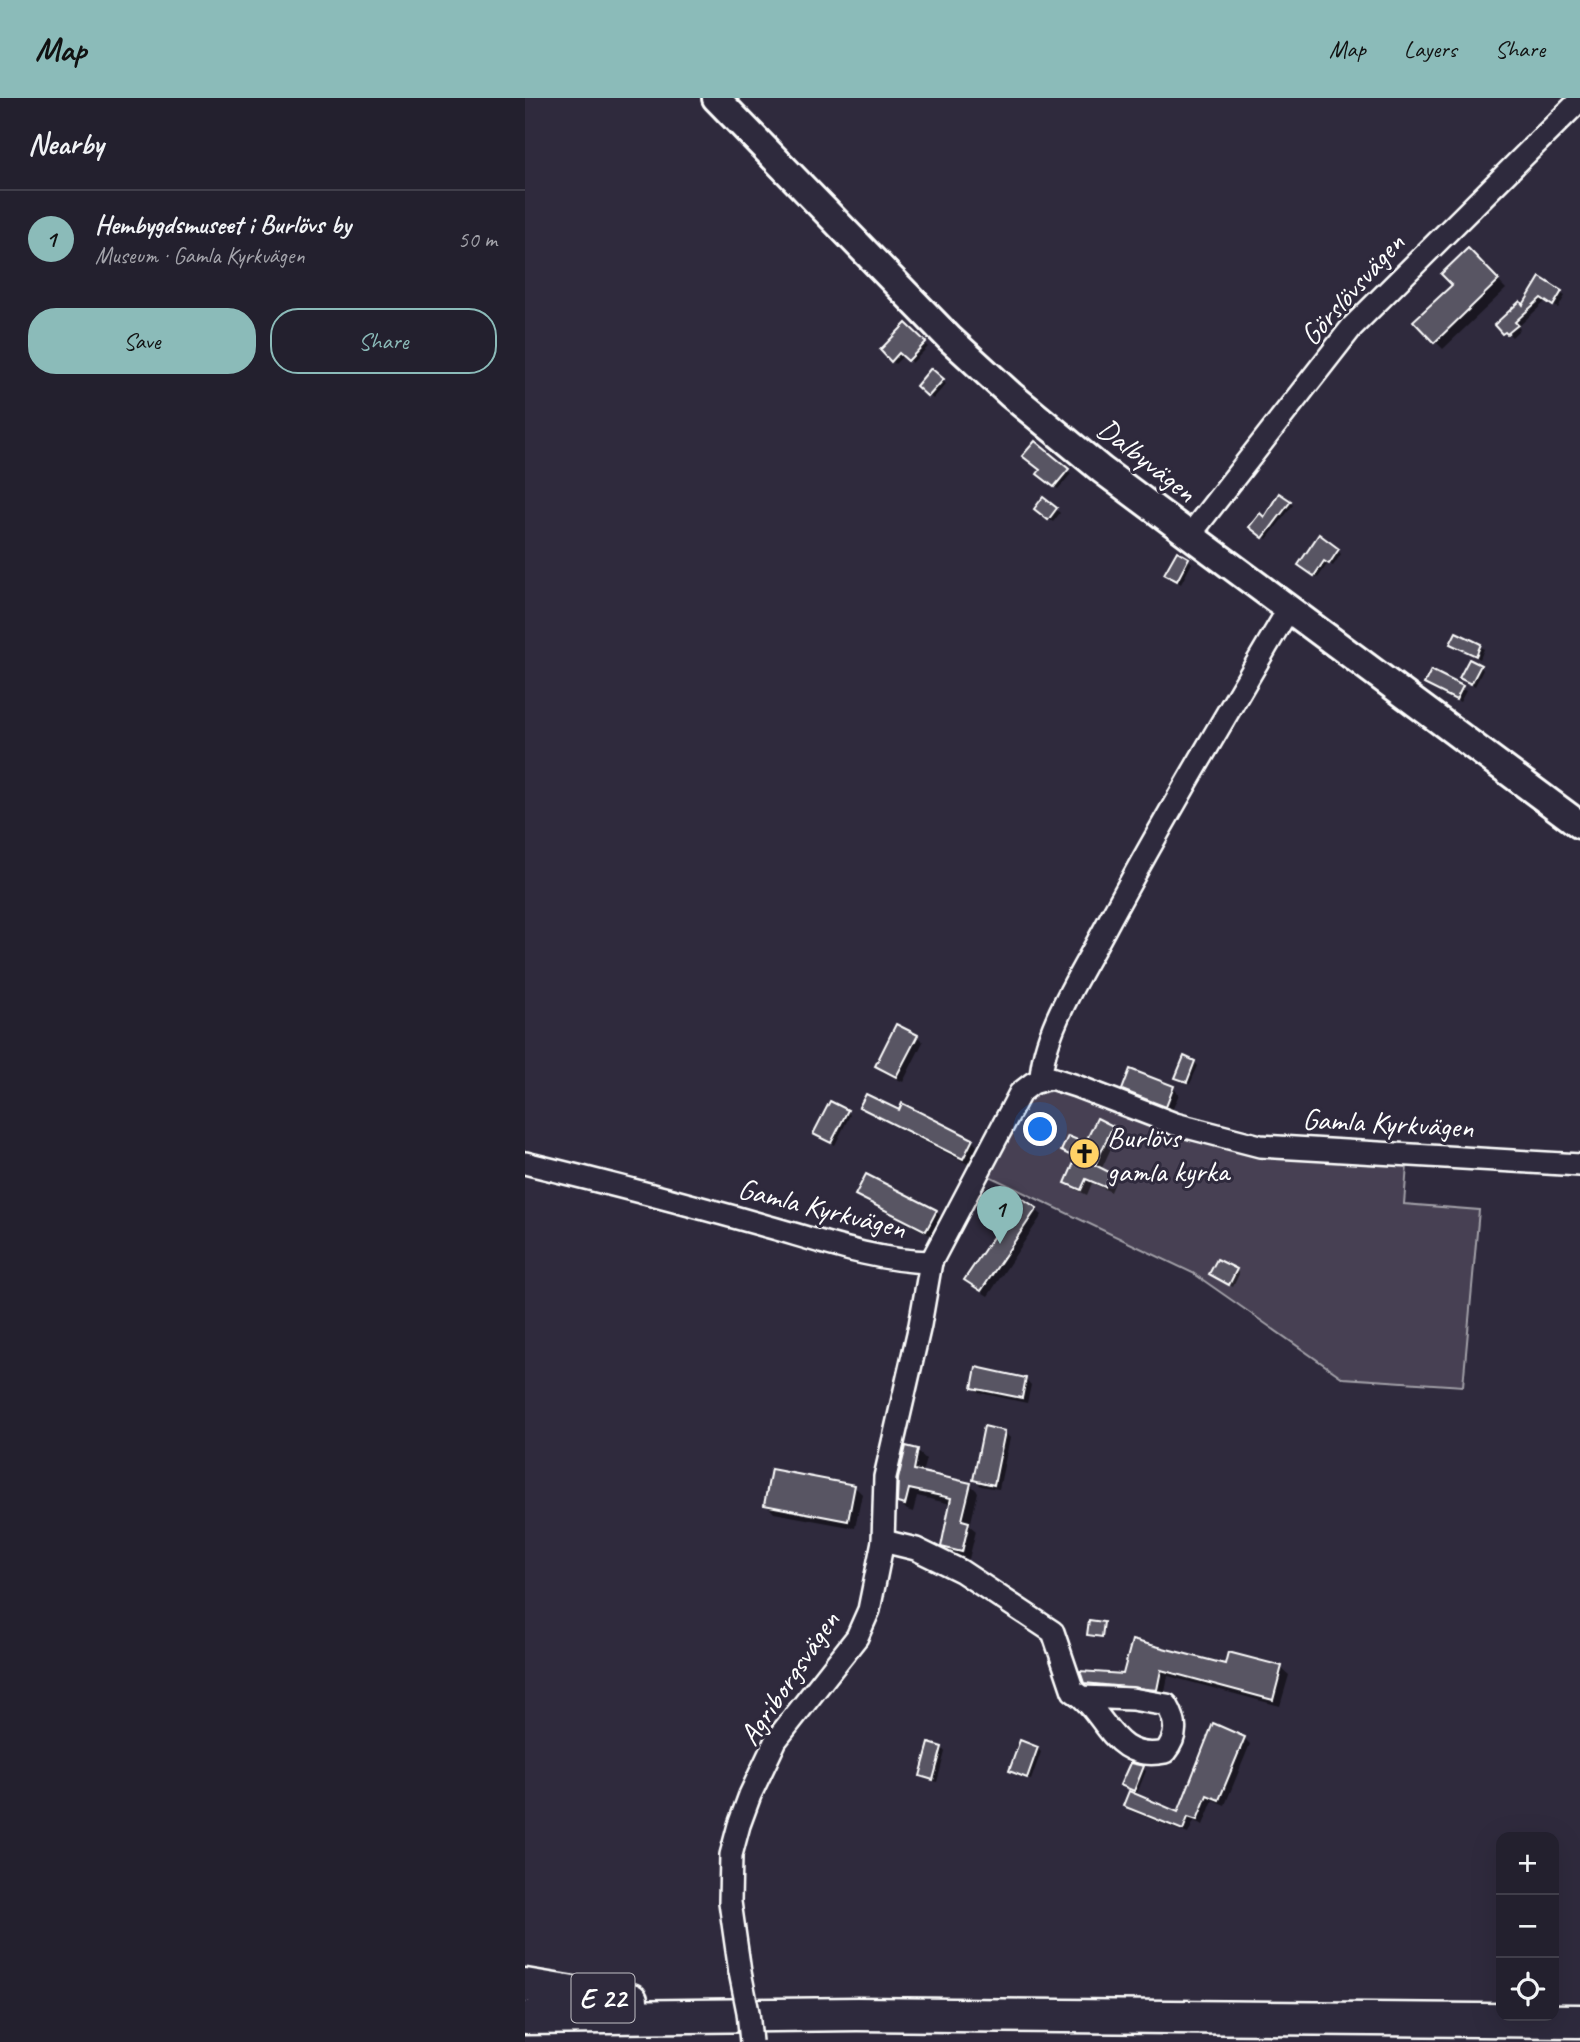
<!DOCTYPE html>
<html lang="en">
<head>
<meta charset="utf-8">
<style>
  :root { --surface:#23202e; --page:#2f2d3a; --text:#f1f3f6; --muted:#a3a3aa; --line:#403e4a; --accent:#8bbbb9 }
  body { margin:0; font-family:Caveat,sans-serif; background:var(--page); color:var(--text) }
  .controls { position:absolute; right:21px; bottom:21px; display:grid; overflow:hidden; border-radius:14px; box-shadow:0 7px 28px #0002 }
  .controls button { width:63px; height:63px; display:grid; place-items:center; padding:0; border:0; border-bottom:2px solid var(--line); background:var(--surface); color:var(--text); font:35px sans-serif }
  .you { position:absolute; left:516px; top:1032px; width:24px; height:24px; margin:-18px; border:5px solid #fff; border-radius:50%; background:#1a73e8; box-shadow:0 0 0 10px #1a73e833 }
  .badge { display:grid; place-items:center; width:46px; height:46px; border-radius:50%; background:var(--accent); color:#111; font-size:23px; font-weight:700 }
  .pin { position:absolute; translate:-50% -58px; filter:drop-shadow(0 2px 4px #0008) }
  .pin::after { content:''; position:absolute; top:37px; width:24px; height:21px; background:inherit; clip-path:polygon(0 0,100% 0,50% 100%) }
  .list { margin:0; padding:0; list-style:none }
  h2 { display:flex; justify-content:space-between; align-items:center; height:91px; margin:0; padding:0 28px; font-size:30px }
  h2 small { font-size:23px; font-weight:400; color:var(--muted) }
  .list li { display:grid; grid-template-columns:46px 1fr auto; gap:21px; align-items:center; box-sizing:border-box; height:98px; padding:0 28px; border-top:2px solid var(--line) }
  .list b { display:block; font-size:26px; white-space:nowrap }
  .list p { margin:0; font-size:23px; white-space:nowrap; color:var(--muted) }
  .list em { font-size:23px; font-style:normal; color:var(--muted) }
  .actions { display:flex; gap:14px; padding:21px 28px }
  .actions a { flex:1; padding:16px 0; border:2px solid var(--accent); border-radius:28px; text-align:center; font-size:24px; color:var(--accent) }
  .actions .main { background:var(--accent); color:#111 }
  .icon { flex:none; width:38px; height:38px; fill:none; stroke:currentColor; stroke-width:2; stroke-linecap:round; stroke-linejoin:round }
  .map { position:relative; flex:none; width:1055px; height:1944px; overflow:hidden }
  header { display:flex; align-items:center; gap:42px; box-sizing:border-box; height:98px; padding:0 35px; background:var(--accent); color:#111 }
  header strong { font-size:33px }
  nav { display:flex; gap:38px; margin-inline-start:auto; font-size:24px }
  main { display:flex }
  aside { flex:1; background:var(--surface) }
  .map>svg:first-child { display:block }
</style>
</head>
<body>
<header>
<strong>Map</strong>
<nav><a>Map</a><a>Layers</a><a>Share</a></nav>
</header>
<main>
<aside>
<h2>Nearby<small></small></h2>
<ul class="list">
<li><span class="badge">1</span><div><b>Hembygdsmuseet i Burlövs by</b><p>Museum · Gamla Kyrkvägen</p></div><em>50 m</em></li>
</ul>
<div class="actions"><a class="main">Save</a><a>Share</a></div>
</aside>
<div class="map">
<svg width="1055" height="1944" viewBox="0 0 1055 1944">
  <rect width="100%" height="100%" fill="#2f2a3d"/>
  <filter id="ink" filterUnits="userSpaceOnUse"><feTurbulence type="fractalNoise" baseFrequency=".0143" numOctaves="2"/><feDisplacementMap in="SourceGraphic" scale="14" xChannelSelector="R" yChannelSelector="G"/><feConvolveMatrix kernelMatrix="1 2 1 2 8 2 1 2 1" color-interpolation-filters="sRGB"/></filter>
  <g filter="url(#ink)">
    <path fill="#464152" stroke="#a2a0a8" stroke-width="2" d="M522 989 609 1023 730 1056 882 1067 879 1106 954 1112 938 1288 818 1280 668 1175 464 1078 505 998Z"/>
    <g fill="#0007">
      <path d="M943 152 981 191 918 251 890 223 929 187Z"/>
      <path d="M1015 182 1040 198 1033 210 1021 203 993 229 995 231 987 239 984 236 982 238 972 227 999 210Z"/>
      <path d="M381 228 403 249 387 265 379 257 370 266 357 252Z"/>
      <path d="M406 273 421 286 408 301 393 288Z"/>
      <path d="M543 372 546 376 533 391 518 379Z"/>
      <path d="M755 398 768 407 742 441 729 432Z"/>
      <path d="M519 401 535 415 528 424 515 414Z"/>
      <path d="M813 453 816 456 808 468 803 465 793 480 779 470Z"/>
      <path d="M663 461 667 465 656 486 641 476Z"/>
      <path d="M932 537 959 551 955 561 927 546Z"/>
      <path d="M955 568 958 572 950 588 936 580Z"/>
      <path d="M906 574 941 593 935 604 901 585Z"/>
      <path d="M392 938 398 944 378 984 358 974 352 968Z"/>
      <path d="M669 964 673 968 665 986 656 983 652 979Z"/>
      <path d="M648 990 654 996 647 1013 605 997 599 991Z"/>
      <path d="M336 1009 374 1014 447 1042 452 1048 443 1066 342 1014Z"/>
      <path d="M322 1013 325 1017 310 1047 290 1036Z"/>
      <path d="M587 1029 593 1035 576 1072 591 1082 586 1094 567 1085 562 1097 548 1090 542 1084 552 1062 538 1053 561 1048Z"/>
      <path d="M332 1097 411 1113 416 1119 407 1138 338 1102Z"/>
      <path d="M511 1112 517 1117 463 1198 447 1188 441 1182Z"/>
      <path d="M711 1172 714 1176 708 1189 686 1176Z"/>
      <path d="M500 1281 506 1287 502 1305 455 1295 449 1289Z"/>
      <path d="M479 1334 485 1340 474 1391 456 1388 450 1382Z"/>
      <path d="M392 1353 401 1361 397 1375 445 1386 453 1394 445 1428 451 1433 444 1461 426 1456 418 1448 426 1406 392 1398 388 1414 382 1412 374 1404Z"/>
      <path d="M329 1388 337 1396 330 1430 249 1415 241 1406Z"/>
      <path d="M609 1544 701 1568 756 1570 764 1577 755 1608 643 1578 639 1598 569 1592 562 1585 599 1577Z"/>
      <path d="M719 1640 725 1646 700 1707 688 1702 678 1727 669 1723 663 1736 606 1713 600 1707 606 1692 597 1687 618 1670 621 1673 611 1698 654 1716Z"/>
      <path d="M417 1650 420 1654 412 1684 401 1681 397 1678Z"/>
      <path d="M512 1650 516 1654 506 1682 490 1677 486 1673Z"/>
    </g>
    <g fill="#595564" stroke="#fff" stroke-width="2">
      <path d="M943 150 974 182 909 245 888 223 927 187 916 176Z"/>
      <path d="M1015 179 1037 193 1028 208 1016 200 990 224 993 227 982 236 980 234 977 236 969 227 995 203 998 207Z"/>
      <path d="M381 225 401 244 383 263 374 255 366 264 355 252Z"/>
      <path d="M406 270 419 281 403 299 391 288Z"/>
      <path d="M510 343 544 371 529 389 512 376 515 372 497 358Z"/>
      <path d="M754 395 766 403 738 440 724 429 735 415 739 419Z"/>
      <path d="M518 399 532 410 523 422 509 411Z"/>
      <path d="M794 436 814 451 804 466 799 463 789 478 773 467Z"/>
      <path d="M652 453 664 460 652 483 639 476Z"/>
      <path d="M931 534 956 546 951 558 925 546Z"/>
      <path d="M944 561 956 567 946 586 934 580Z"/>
      <path d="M906 572 938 588 931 602 899 586Z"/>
      <path d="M371 926 393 937 371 979 350 968Z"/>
      <path d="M659 958 670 963 662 984 650 980Z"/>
      <path d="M605 971 649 988 641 1009 597 992Z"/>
      <path d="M341 996 374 1012 377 1005 448 1041 438 1061 334 1009Z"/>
      <path d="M305 1003 323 1012 306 1045 288 1036Z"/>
      <path d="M572 1020 588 1028 570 1067 586 1075 580 1089 561 1081 556 1092 540 1085 551 1060 536 1053 543 1038 560 1045Z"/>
      <path d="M341 1076 412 1112 401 1133 330 1097Z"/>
      <path d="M495 1099 512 1110 456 1193 439 1182Z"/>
      <path d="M692 1161 712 1171 704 1187 684 1176Z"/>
      <path d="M451 1269 501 1280 497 1300 447 1290Z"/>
      <path d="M459 1328 480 1333 469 1387 448 1382Z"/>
      <path d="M381 1348 393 1351 389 1372 446 1385 437 1422 444 1424 437 1454 416 1449 426 1400 384 1391 380 1407 372 1405 373 1381Z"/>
      <path d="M246 1371 330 1387 323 1423 239 1407Z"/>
      <path d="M564 1522 579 1524 577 1539 562 1537Z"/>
      <path d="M607 1542 700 1566 703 1554 757 1568 748 1602 636 1572 632 1592 559 1585 555 1573 598 1576Z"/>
      <path d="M688 1625 720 1639 694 1702 682 1697 672 1722 663 1719 658 1732 598 1708 604 1693 653 1714Z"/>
      <path d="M495 1642 513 1649 502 1680 484 1673Z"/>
      <path d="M404 1645 417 1649 408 1682 395 1678Z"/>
      <path d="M605 1665 619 1668 609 1693 595 1687Z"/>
    </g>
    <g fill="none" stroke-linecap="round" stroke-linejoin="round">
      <defs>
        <g id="minor">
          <path d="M664 438 827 229 1055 2"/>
          <path d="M516 982C517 935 555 877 577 836 636 726 700 619 763 512"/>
          <path d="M0 1065C78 1084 156 1104 234 1126 289 1141 348 1163 406 1164"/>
          <path d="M358 1443 391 1451 436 1473 528 1534 548 1593C582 1613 586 1665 640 1654 653 1638 652 1624 642 1607L607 1601 558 1599"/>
          <path d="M215 1874 205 1804 206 1757 214 1727 225 1697 251 1642 332 1539 344 1512 358 1443 360 1379 395 1227 406 1164 495 995 508 985 526 980 551 988 650 1026 735 1048 1055 1067"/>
        </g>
        <path id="major" d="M191 0 424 240 486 297 577 372 1055 727"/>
        <g id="highway">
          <path d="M0 1887 84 1901 106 1902"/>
          <path d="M0 1920 332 1916 1055 1923"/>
        </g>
      </defs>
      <use href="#minor" stroke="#fff" stroke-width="26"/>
      <use href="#major" stroke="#fff" stroke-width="32"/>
      <use href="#highway" stroke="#fff" stroke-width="37"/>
      <use href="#minor" stroke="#2f2a3d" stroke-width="21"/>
      <use href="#major" stroke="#2f2a3d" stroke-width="26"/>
      <use href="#highway" stroke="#2f2a3d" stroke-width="32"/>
      <defs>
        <path id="minor-bridge" d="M215 1874 223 1914 226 1944"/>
      </defs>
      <use href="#minor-bridge" stroke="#fff" stroke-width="26" stroke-linecap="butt"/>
      <use href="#minor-bridge" stroke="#2f2a3d" stroke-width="21"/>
    </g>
  </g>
  <defs>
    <symbol id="church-disc" viewBox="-11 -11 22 22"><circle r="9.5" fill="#ffd166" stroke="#2f2a3d"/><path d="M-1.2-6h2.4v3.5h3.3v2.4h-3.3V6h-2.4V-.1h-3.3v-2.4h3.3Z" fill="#111"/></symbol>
  </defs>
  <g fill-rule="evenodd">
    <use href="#church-disc" x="542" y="1038" width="35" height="35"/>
  </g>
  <g text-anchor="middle" stroke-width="6" stroke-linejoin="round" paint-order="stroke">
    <rect fill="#2f2a3d" stroke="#c1bfc5" stroke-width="2" x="46.5" y="1875.5" width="63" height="49" rx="5"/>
    <g font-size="28" font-weight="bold" fill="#fff">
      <text x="78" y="1910">E 22</text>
    </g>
    <g font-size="30" fill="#fff" stroke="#2f2a3d">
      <text transform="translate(827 191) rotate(-48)" y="10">Görslövsvägen</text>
      <text transform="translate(622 362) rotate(38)" y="10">Dalbyvägen</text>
      <text transform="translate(863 1025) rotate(3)" y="10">Gamla Kyrkvägen</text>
      <text transform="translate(297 1110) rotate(14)" y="10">Gamla Kyrkvägen</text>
      <text transform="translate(264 1580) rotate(-56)" y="10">Agriborgsvägen</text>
    </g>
    <g font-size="30" fill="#fff" stroke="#2f2a3d" text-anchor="start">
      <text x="582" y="1049">Burlövs<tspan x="582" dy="34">gamla kyrka</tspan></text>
    </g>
  </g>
</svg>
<div class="controls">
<button>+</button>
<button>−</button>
<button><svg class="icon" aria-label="locate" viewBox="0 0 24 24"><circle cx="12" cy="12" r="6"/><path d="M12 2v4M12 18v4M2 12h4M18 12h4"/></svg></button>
</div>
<div class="you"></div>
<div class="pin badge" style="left:475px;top:1146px">1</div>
</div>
</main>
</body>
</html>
